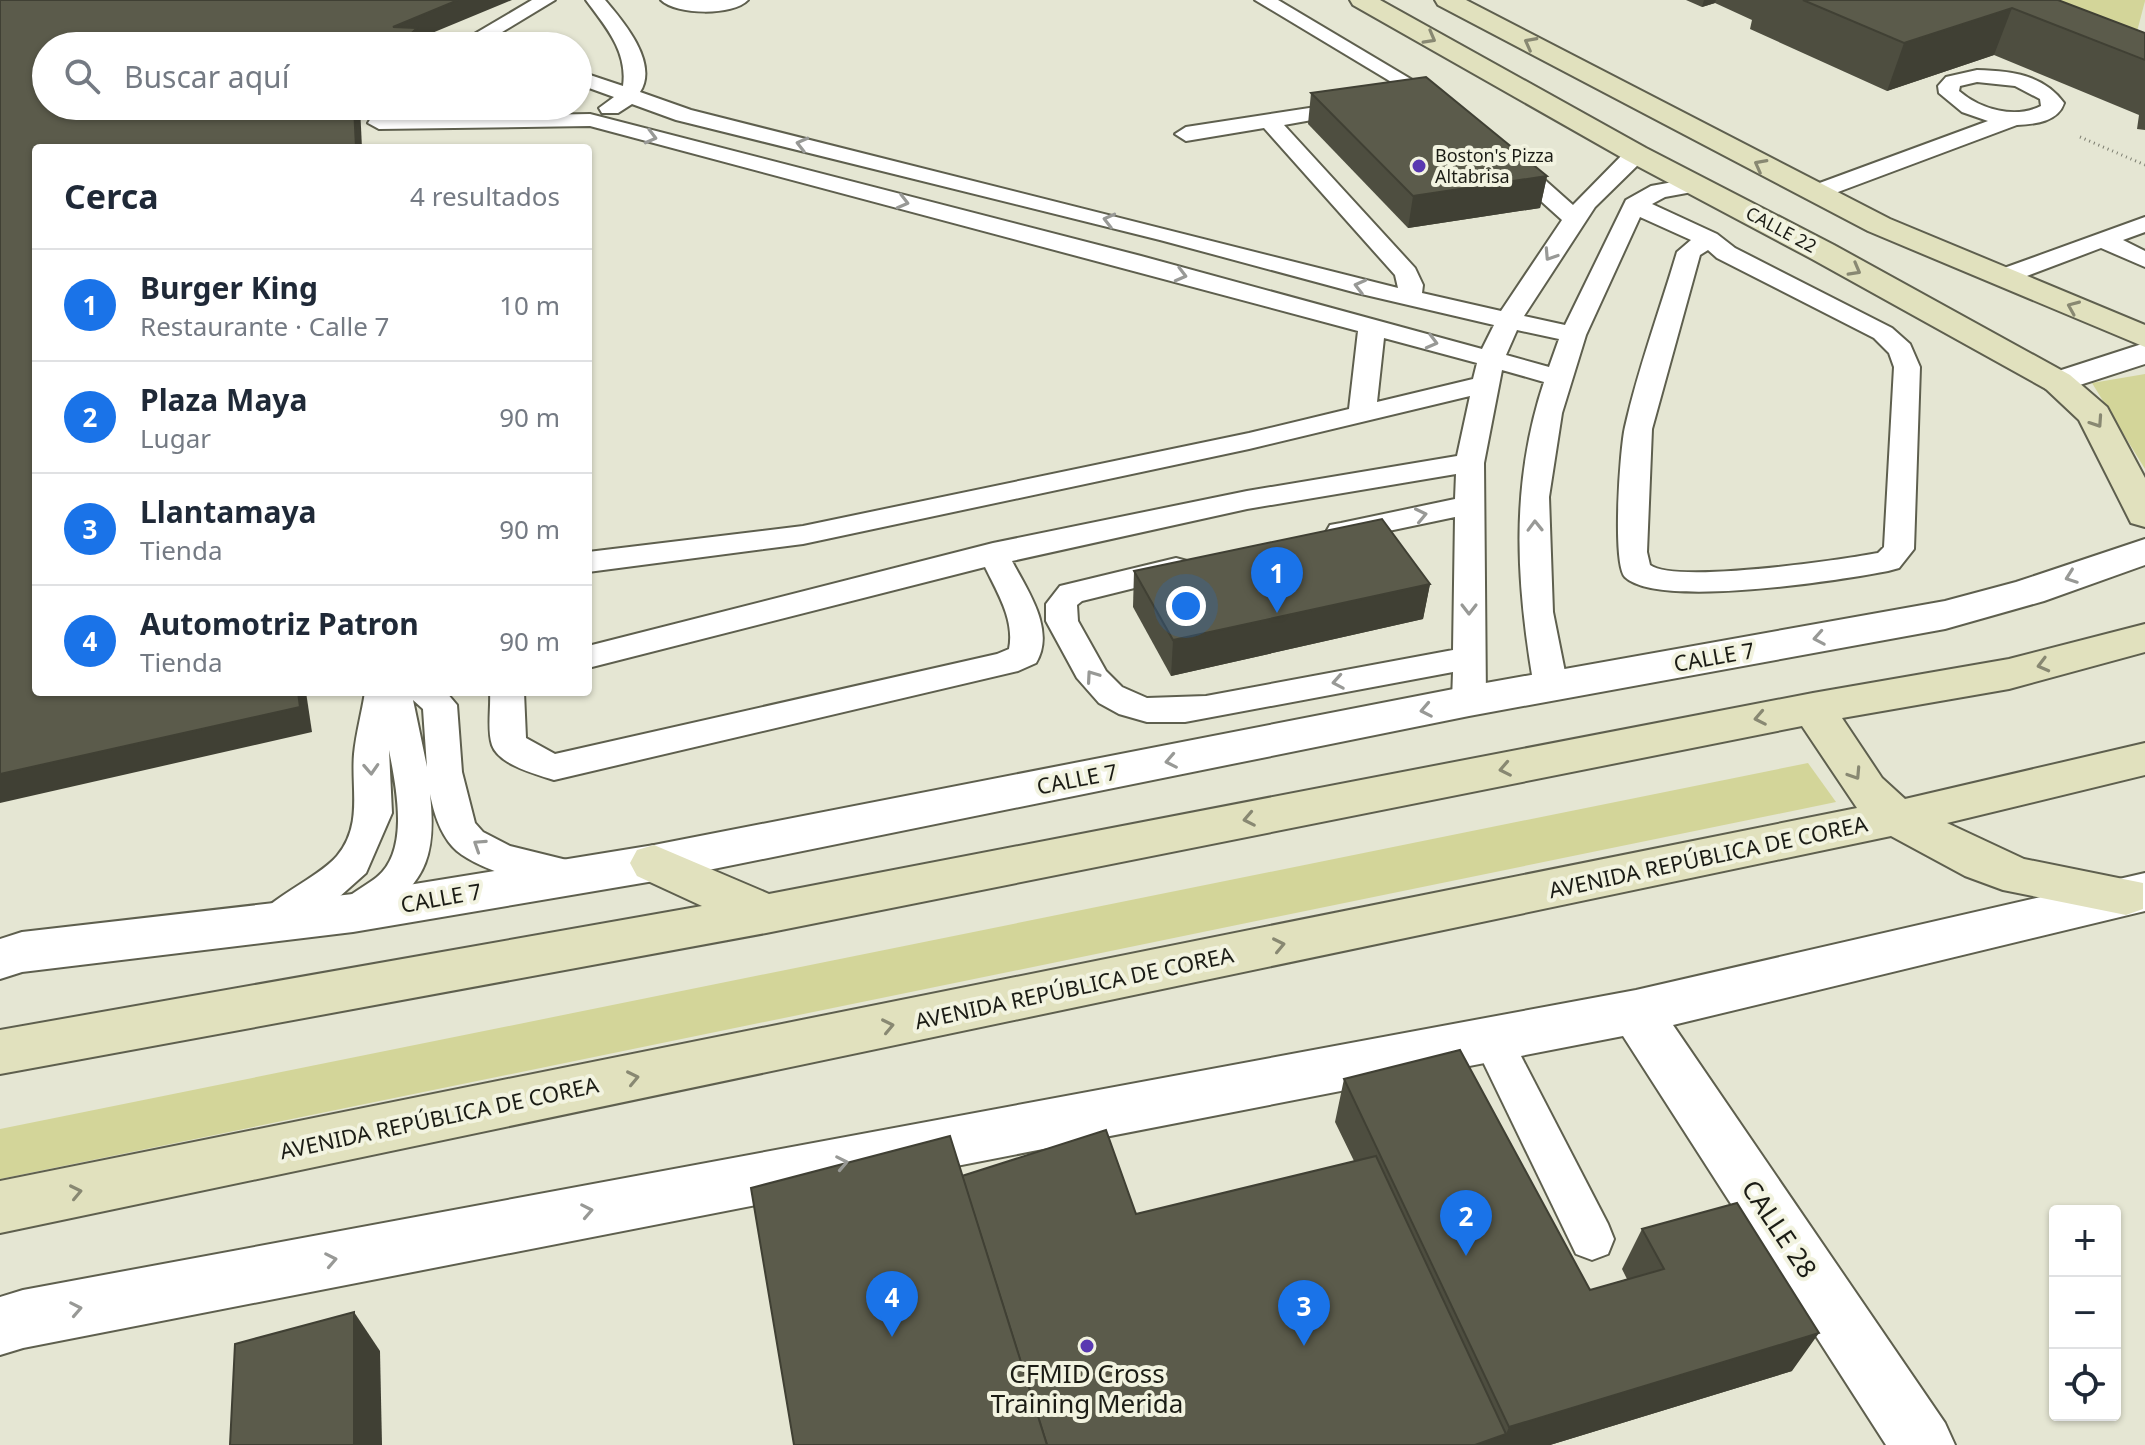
<!DOCTYPE html>
<html lang="es">
<head>
<meta charset="utf-8">
<style>
  :root { --surface:#fff; --page:#f6f6f7; --text:#1f2937; --muted:#747a83; --line:#e0e1e3; --accent:#1a73e8 }
  body { margin:0; font-family:"Noto Sans",sans-serif; background:var(--page); color:var(--text) }
  .controls { position:absolute; right:24px; bottom:24px; display:grid; overflow:hidden; border-radius:8px; box-shadow:0 2px 6px #0004 }
  .controls button { width:72px; height:72px; display:grid; place-items:center; padding:0; border:0; border-bottom:2px solid var(--line); background:var(--surface); color:var(--text); font:40px sans-serif }
  .you { position:absolute; left:1186px; top:606px; width:28px; height:28px; margin:-20px; border:6px solid #fff; border-radius:50%; background:#1a73e8; box-shadow:0 0 0 12px #1a73e833 }
  .badge { display:grid; place-items:center; width:52px; height:52px; border-radius:50%; background:var(--accent); color:#fff; font-size:26px; font-weight:700 }
  .pin { position:absolute; translate:-50% -66px; filter:drop-shadow(0 2px 4px #0008) }
  .pin::after { content:''; position:absolute; top:42px; width:28px; height:24px; background:inherit; clip-path:polygon(0 0,100% 0,50% 100%) }
  .list { margin:0; padding:0; list-style:none }
  h2 { display:flex; justify-content:space-between; align-items:center; height:104px; margin:0; padding:0 32px; font-size:34px }
  h2 small { font-size:26px; font-weight:400; color:var(--muted) }
  .list li { display:grid; grid-template-columns:52px 1fr auto; gap:24px; align-items:center; box-sizing:border-box; height:112px; padding:0 32px; border-top:2px solid var(--line) }
  .list b { display:block; font-size:30px; white-space:nowrap }
  .list p { margin:0; font-size:26px; white-space:nowrap; color:var(--muted) }
  .list em { font-size:26px; font-style:normal; color:var(--muted) }
  .icon { flex:none; width:44px; height:44px; fill:none; stroke:currentColor; stroke-width:2; stroke-linecap:round; stroke-linejoin:round }
  .map { position:relative; flex:none; width:2145px; height:1445px; overflow:hidden }
  .search { position:absolute; background:var(--surface); box-shadow:0 2px 6px #0004; left:32px; top:32px; width:560px; height:88px; display:flex; align-items:center; gap:20px; box-sizing:border-box; padding:0 28px; border-radius:44px; color:var(--muted); font-size:30px }
  .panel { position:absolute; background:var(--surface); box-shadow:0 2px 6px #0004; left:32px; top:144px; width:560px; height:552px; border-radius:8px }
  .map>svg:first-child { display:block }
</style>
</head>
<body>
<div class="map">
<svg width="2145" height="1445" viewBox="0 0 2145 1445">
  <rect width="100%" height="100%" fill="#e5e6d3"/>
  <g fill="#d3d599">
    <path d="M1969 0H2145V1L2128 66Z"/>
    <path d="M2145 374V469L2092 383Z"/>
    <path d="M1808 763 1836 802 0 1179V1129Z"/>
  </g>
  <g fill="none" stroke-linecap="round" stroke-linejoin="round">
    <defs>
      <g id="lane">
        <path d="M532 0H555L479 46H454Z"/>
        <path d="M586 0H605C623 21 659 63 640 92L691 110 1398 288 1395 275 1264 128 1186 141 1175 134 1186 127 1355 101 1362 103 1366 107 1362 111 1284 125 1415 268 1423 285 1422 293 1501 311 1562 220 1503 167 1500 162 1503 157H1519L1573 205 1628 149H1644L1647 154 1644 159 1595 207 1524 316 1565 325 1626 200 1651 186 1695 178 1703 180 1706 185 1703 190 1665 197 1652 204 1717 234 1735 248 1892 328 1910 344 1920 367 1914 549 1899 568 1888 571C1841 580 1658 609 1625 577 1612 564 1620 448 1625 427 1638 368 1660 310 1677 252L1691 240 1640 217 1586 335 1562 413 1549 497 1553 612 1568 687 1563 695 1551 699 1539 695 1534 687C1516 582 1510 485 1544 382L1502 370 1484 463 1486 701 1481 709 1469 713 1457 709 1452 701 1453 672 1185 722H1147L1119 714 1099 703 1077 678 1046 621V604L1060 586 1176 558 1187 561 1191 568 1187 575 1082 601 1077 605 1078 621 1106 671 1122 687 1147 698 1206 696 1453 650 1455 517 1341 541 1330 539 1326 532 1330 525 1341 523 1455 499 1456 474 1247 509 1012 561C1027 590 1056 630 1036 663L1018 671 554 780C536 774 499 765 492 745 487 730 491 708 490 692H524L526 738 555 754 997 654 1009 649C1015 620 997 592 985 567L588 668V646L993 543 1247 491 1457 456 1470 396 1249 449 803 544 588 572V552L803 526 1249 433 1349 409 1358 331 590 126 379 129 368 123 371 118 590 114 1141 256 1482 349 1494 325 1357 293 1160 240 676 120 632 104 618 113H602L599 108 614 97 578 84V71L623 86C628 51 605 26 586 0ZM1708 250 1717 258 1874 338 1889 353 1894 367 1884 547 1878 553C1840 560 1675 584 1650 565L1647 552 1652 429 1700 255ZM1517 330 1559 339 1549 367 1506 355ZM1384 338 1477 363 1473 379 1377 402Z"/>
        <path d="M661 0H748C733 16 676 15 661 0Z"/>
        <path d="M1255 0H1278L1451 103 1440 109 1433 107Z"/>
        <path d="M1977 70C2010 71 2043 74 2064 103 2058 122 2035 124 2017 125L1822 198H1806L1803 193 1806 188 1988 121 1962 112 1939 93 1938 86 1946 77ZM1977 82 2015 86 2040 99 2041 106C2015 119 1981 110 1959 91L1960 86Z"/>
        <path d="M2145 217V232L2123 240 2145 251V267L2101 248 2011 282H1993L1990 277 1993 272Z"/>
        <path d="M365 692H446L457 705 462 772 475 823 483 832 510 846 583 864 589 874 583 884C553 894 481 871 457 851 441 837 434 814 430 794 436 851 428 881 380 914 365 924 357 929 340 924L334 913C343 896 362 889 377 877 410 850 396 787 389 750L392 813 366 873 329 906 287 933 274 937 261 933 255 922C267 898 316 880 337 856 363 825 351 789 354 754 356 733 362 712 365 692ZM413 700 423 709 427 767Z"/>
        <path d="M1492 1022 1506 1027 1608 1224 1614 1239 1608 1254 1592 1260 1576 1254 1472 1039 1478 1027Z"/>
      </g>
      <g id="street">
        <path d="M2145 343V364L2058 392 2046 389 2041 382 2046 375Z"/>
        <path d="M2145 539V565L2044 601 1945 629 1469 716 654 881 353 932 22 972 0 979V939L22 932 353 894 654 845 1469 686 1945 601 2016 582Z"/>
        <path d="M2145 873V911L1673 1025 1945 1423 1955 1445H1886L1623 1036 23 1348 0 1355V1297L23 1290 1636 990Z"/>
      </g>
      <g id="secondary">
        <path d="M1350 0H1380L1646 148 1834 245 2070 375 2107 407 2145 478V527L2131 523 2079 420 2046 389 1812 259 1626 160 1353 5Z"/>
        <path d="M1435 0H1466L1890 219 2145 325V347L1868 231 1438 5Z"/>
        <path d="M2145 624V652L2009 689 1842 718 1882 778 1905 799 2145 743V775L1947 823 2024 859 2143 883V909L2126 915 2003 890 1965 876 1891 836 0 1233V1181L1857 808 1802 726 766 933 0 1074V1030L702 906 637 876 630 863 637 850 654 845 769 894 1813 693 2009 659Z"/>
      </g>
    </defs>
    <use href="#lane" stroke="#5e5f4e" stroke-width="4"/>
    <use href="#street" stroke="#5e5f4e" stroke-width="4"/>
    <use href="#secondary" stroke="#5e5f4e" stroke-width="4"/>
    <path stroke="#7a7b6e" stroke-width="3" stroke-dasharray="1 4" stroke-linecap="butt" d="M2080 137 2145 165"/>
    <use href="#lane" fill="#fff" fill-rule="evenodd"/>
    <use href="#street" fill="#fff" fill-rule="evenodd"/>
    <use href="#secondary" fill="#e1e1be" fill-rule="evenodd"/>
  </g>
  <g fill="#4e4e40">
    <path d="M1686 0H2058L2145 33V130L2137 129 2139 115 1994 55 1887 91 1750 29 1752 20 1715 3 1702 7Z"/>
    <path d="M1311 93 1547 176 1540 208 1408 228 1308 124Z"/>
    <path d="M1134 571 1430 584 1423 619 1171 676 1133 607Z"/>
    <path d="M1344 1079 1590 1290 1627 1279 1622 1269 1642 1229 1792 1371 1550 1445H794L962 1176 1136 1214 1354 1161 1335 1122Z"/>
  </g>
  <g fill="#404034">
    <path d="M458 0H512L420 38 422 46H399L393 27Z"/>
    <path d="M1704 0H1716L1715 3 1702 7Z"/>
    <path d="M2012 8 1994 55 1887 91 1904 43Z"/>
    <path d="M354 106H360L362 148H356Z"/>
    <path d="M1547 176 1540 208 1408 228 1413 196Z"/>
    <path d="M1430 584 1423 619 1171 676 1173 640Z"/>
    <path d="M298 692H306L312 732 0 803V774Z"/>
    <path d="M354 1312 380 1351 382 1445H354Z"/>
    <path d="M1819 1333 1792 1371 1550 1445H1475L1506 1434 1509 1427Z"/>
  </g>
  <g fill="#5b5b4b" stroke="#404034" stroke-width="2">
    <path d="M0 0H458L393 27 417 28 400 44 416 46H46V106H354L356 148H36V692H298L300 707 0 774Z"/>
    <path d="M1803 0H2058L2145 33V60L2012 8 1904 43Z"/>
    <path d="M1426 77 1547 176 1413 196 1311 93Z"/>
    <path d="M1382 519 1430 584 1173 640 1134 571Z"/>
    <path d="M1460 1050 1590 1290 1664 1269 1642 1229 1737 1203 1819 1333 1509 1427 1344 1079Z"/>
    <path d="M1106 1130 1136 1214 1376 1156 1506 1434 1475 1445H1047L962 1176Z"/>
    <path d="M950 1136 1047 1445H794L751 1188Z"/>
    <path d="M354 1312V1445H230L235 1344Z"/>
  </g>
  <defs><path id="oneway-chevron" d="M-2-3.5L2.5 0L-2 3.5" fill="none" stroke-width="1.6" stroke-linecap="round" stroke-linejoin="round" transform="scale(2)"/></defs>
  <g stroke="#888872">
    <use href="#oneway-chevron" transform="translate(1430 38) rotate(29)"/>
    <use href="#oneway-chevron" transform="translate(1530 43) rotate(-152)"/>
    <use href="#oneway-chevron" transform="translate(1760 165) rotate(-152)"/>
    <use href="#oneway-chevron" transform="translate(1855 270) rotate(29)"/>
    <use href="#oneway-chevron" transform="translate(2073 307) rotate(-157)"/>
    <use href="#oneway-chevron" transform="translate(2097 422) rotate(56)"/>
    <use href="#oneway-chevron" transform="translate(2043 665) rotate(165)"/>
    <use href="#oneway-chevron" transform="translate(1760 718) rotate(169)"/>
    <use href="#oneway-chevron" transform="translate(1505 769) rotate(169)"/>
    <use href="#oneway-chevron" transform="translate(1855 774) rotate(57)"/>
    <use href="#oneway-chevron" transform="translate(1249 819) rotate(169)"/>
    <use href="#oneway-chevron" transform="translate(1279 945) rotate(-12)"/>
    <use href="#oneway-chevron" transform="translate(888 1026) rotate(-12)"/>
    <use href="#oneway-chevron" transform="translate(633 1078) rotate(-12)"/>
    <use href="#oneway-chevron" transform="translate(76 1192) rotate(-12)"/>
  </g>
  <g stroke="#989996">
    <use href="#oneway-chevron" transform="translate(651 137) rotate(15)"/>
    <use href="#oneway-chevron" transform="translate(802 144) rotate(-166)"/>
    <use href="#oneway-chevron" transform="translate(903 202) rotate(14)"/>
    <use href="#oneway-chevron" transform="translate(1109 220) rotate(-166)"/>
    <use href="#oneway-chevron" transform="translate(1550 255) rotate(123)"/>
    <use href="#oneway-chevron" transform="translate(1181 275) rotate(15)"/>
    <use href="#oneway-chevron" transform="translate(1360 286) rotate(-166)"/>
    <use href="#oneway-chevron" transform="translate(1432 342) rotate(15)"/>
    <use href="#oneway-chevron" transform="translate(1421 515) rotate(-12)"/>
    <use href="#oneway-chevron" transform="translate(1535 526) rotate(-91)"/>
    <use href="#oneway-chevron" transform="translate(2071 577) rotate(160)"/>
    <use href="#oneway-chevron" transform="translate(1469 609) rotate(90)"/>
    <use href="#oneway-chevron" transform="translate(1819 638) rotate(170)"/>
    <use href="#oneway-chevron" transform="translate(1092 676) rotate(-125)"/>
    <use href="#oneway-chevron" transform="translate(1338 682) rotate(170)"/>
    <use href="#oneway-chevron" transform="translate(1426 710) rotate(169)"/>
    <use href="#oneway-chevron" transform="translate(1171 761) rotate(169)"/>
    <use href="#oneway-chevron" transform="translate(371 769) rotate(87)"/>
    <use href="#oneway-chevron" transform="translate(479 845) rotate(-147)"/>
    <use href="#oneway-chevron" transform="translate(842 1163) rotate(-11)"/>
    <use href="#oneway-chevron" transform="translate(587 1211) rotate(-11)"/>
    <use href="#oneway-chevron" transform="translate(331 1260) rotate(-11)"/>
    <use href="#oneway-chevron" transform="translate(76 1309) rotate(-11)"/>
  </g>
  <g fill="#5939b1" stroke="#f2f3e0" stroke-width="3">
    <circle cx="1419" cy="166" r="8"/>
    <circle cx="1087" cy="1346" r="8"/>
  </g>
  <g text-anchor="middle" stroke-width="8" stroke-linejoin="round" paint-order="stroke">
    <g font-size="18" fill="#1b1c15" stroke="#f2f3e0" text-anchor="start">
      <text x="1435" y="162">Boston's Pizza<tspan x="1435" dy="21">Altabrisa</tspan></text>
    </g>
    <g font-size="18" fill="#1b1c15" stroke="#f2f3e0">
      <text transform="translate(1781 230) rotate(28)" y="6">CALLE 22</text>
    </g>
    <g font-size="22" fill="#1b1c15" stroke="#f2f3e0">
      <text transform="translate(1714 657) rotate(-10)" y="8">CALLE 7</text>
      <text transform="translate(1077 779) rotate(-11)" y="8">CALLE 7</text>
      <text transform="translate(1708 857) rotate(-12)" y="8">AVENIDA REPÚBLICA DE COREA</text>
      <text transform="translate(441 898) rotate(-10)" y="8">CALLE 7</text>
      <text transform="translate(1074 988) rotate(-12)" y="8">AVENIDA REPÚBLICA DE COREA</text>
      <text transform="translate(439 1118) rotate(-12)" y="8">AVENIDA REPÚBLICA DE COREA</text>
    </g>
    <g font-size="26" fill="#1b1c15" stroke="#f2f3e0">
      <text transform="translate(1779 1229) rotate(56)" y="9">CALLE 28</text>
    </g>
    <g font-size="26" fill="#1b1c15" stroke="#f2f3e0">
      <text x="1087" y="1383">CFMID Cross<tspan x="1087" dy="30">Training Merida</tspan></text>
    </g>
  </g>
</svg>
<div class="controls">
<button>+</button>
<button>−</button>
<button><svg class="icon" aria-label="locate" viewBox="0 0 24 24"><circle cx="12" cy="12" r="6"/><path d="M12 2v4M12 18v4M2 12h4M18 12h4"/></svg></button>
</div>
<div class="you"></div>
<div class="pin badge" style="left:1277px;top:613px">1</div>
<div class="pin badge" style="left:1466px;top:1256px">2</div>
<div class="pin badge" style="left:1304px;top:1346px">3</div>
<div class="pin badge" style="left:892px;top:1337px">4</div>
<div class="search"><svg class="icon" aria-label="search" viewBox="0 0 24 24"><circle cx="10" cy="10" r="6"/><path d="M15 15l6 6"/></svg>Buscar aquí</div>
<section class="panel">
<h2>Cerca<small>4 resultados</small></h2>
<ul class="list">
<li><span class="badge">1</span><div><b>Burger King</b><p>Restaurante · Calle 7</p></div><em>10 m</em></li>
<li><span class="badge">2</span><div><b>Plaza Maya</b><p>Lugar</p></div><em>90 m</em></li>
<li><span class="badge">3</span><div><b>Llantamaya</b><p>Tienda</p></div><em>90 m</em></li>
<li><span class="badge">4</span><div><b>Automotriz Patron</b><p>Tienda</p></div><em>90 m</em></li>
</ul>
</section>
</div>
</body>
</html>
